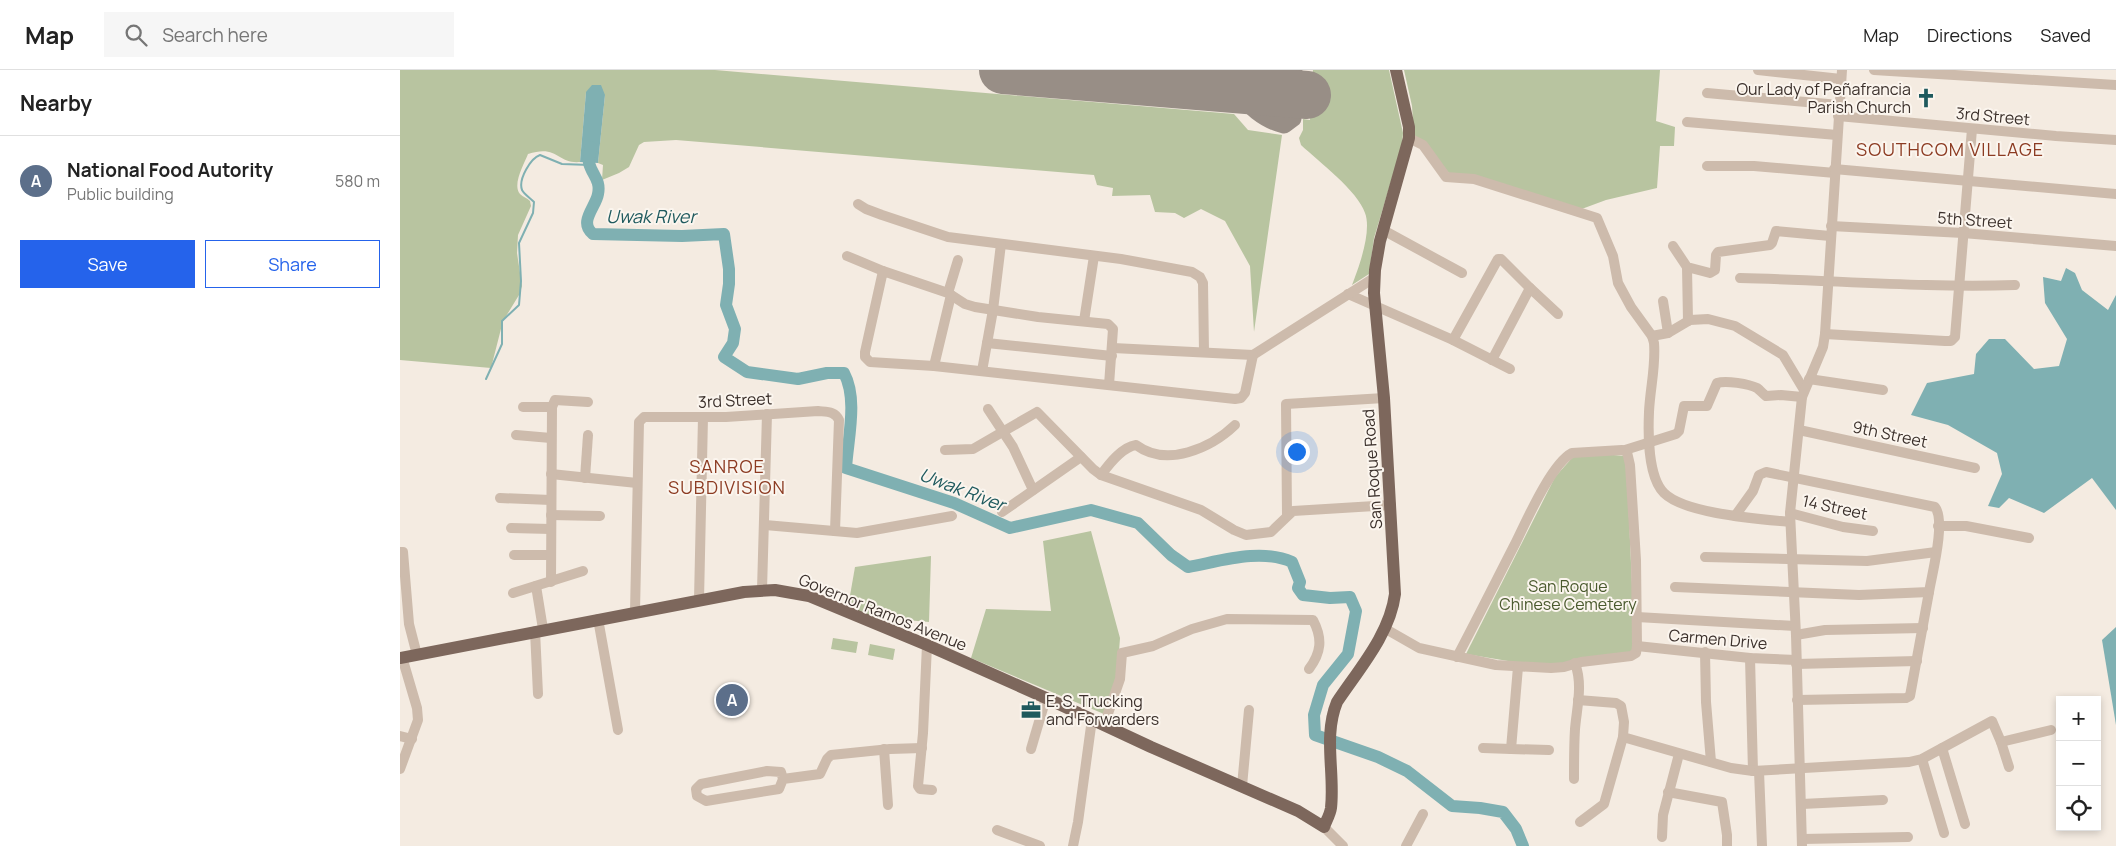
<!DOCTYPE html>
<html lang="en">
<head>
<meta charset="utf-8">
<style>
  :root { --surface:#fff; --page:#f6f6f6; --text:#222; --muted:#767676; --line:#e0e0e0; --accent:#2563eb }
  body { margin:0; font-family:Manrope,sans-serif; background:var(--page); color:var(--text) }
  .controls { position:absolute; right:15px; bottom:15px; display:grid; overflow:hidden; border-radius:0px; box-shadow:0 2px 8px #0003 }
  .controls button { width:45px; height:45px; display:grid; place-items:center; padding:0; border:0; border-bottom:1px solid var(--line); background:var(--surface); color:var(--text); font:25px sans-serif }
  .you { position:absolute; left:896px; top:381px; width:18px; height:18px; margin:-12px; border:4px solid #fff; border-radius:50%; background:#1a73e8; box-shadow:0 0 0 8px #1a73e833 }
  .badge { display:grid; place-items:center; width:32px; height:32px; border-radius:50%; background:var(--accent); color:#fff; font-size:16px; font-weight:700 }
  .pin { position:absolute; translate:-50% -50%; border:2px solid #fff; box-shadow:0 1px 5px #0006 }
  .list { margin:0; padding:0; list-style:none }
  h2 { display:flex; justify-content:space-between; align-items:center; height:65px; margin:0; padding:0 20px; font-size:21px }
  h2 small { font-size:16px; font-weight:400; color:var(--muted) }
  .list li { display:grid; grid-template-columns:32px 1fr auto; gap:15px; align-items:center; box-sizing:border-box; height:90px; padding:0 20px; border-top:1px solid var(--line) }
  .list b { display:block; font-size:19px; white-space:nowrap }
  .list p { margin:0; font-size:16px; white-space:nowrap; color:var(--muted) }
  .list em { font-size:16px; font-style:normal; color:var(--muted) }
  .actions { display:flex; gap:10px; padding:15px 20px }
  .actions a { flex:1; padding:11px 0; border:1px solid var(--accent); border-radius:0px; text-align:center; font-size:18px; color:var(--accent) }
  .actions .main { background:var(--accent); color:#fff }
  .icon { flex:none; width:28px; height:28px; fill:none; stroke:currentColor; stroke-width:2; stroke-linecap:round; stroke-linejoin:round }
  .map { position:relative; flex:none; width:1716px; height:776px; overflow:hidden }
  header { display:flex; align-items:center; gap:30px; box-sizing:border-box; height:70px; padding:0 25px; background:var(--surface); border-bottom:1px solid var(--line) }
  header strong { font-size:24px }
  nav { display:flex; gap:28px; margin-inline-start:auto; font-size:18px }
  .search { width:350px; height:45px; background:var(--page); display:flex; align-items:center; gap:12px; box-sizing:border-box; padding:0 18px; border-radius:0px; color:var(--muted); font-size:19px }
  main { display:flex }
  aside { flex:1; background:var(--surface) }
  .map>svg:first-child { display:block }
</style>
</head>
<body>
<header>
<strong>Map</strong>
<div class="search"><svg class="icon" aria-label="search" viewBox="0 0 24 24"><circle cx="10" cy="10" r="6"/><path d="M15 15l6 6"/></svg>Search here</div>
<nav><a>Map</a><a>Directions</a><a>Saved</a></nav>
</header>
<main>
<aside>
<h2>Nearby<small></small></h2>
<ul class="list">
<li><span class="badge" style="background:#5c6f8a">A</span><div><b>National Food Autority</b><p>Public building</p></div><em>580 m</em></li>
</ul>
<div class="actions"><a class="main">Save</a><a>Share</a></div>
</aside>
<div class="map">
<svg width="1716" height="776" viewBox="0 0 1716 776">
  <rect width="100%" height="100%" fill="#f4ebe1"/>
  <g fill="#b8c4a0">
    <path d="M0 0H315L834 44 848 60 882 65 854 262 850 196 825 151 801 139 784 148 775 143 755 142 750 125 712 126 713 118 697 115 694 105 276 70 244 72 239 75 229 97 219 103 202 110 203 95 198 93 205 25 186 22 180 92C157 94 158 74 128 84 124 94 112 115 120 124 123 127 127 128 130 131L131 136 118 165 117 183 122 216 119 225 103 251 91 298 0 290Z"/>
    <path d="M913 0H989L1003 63 1002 75 974 168 969 204 952 215C959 197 972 161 965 143 958 121 918 91 901 75L899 68 903 60V49L910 50Z"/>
    <path d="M1004 0H1260L1256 51 1275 57 1274 76H1260L1257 118 1206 130 1179 140 1051 105 1014 66 1012 36Z"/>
    <path d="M1183 382 1224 386 1227 404 1233 537 1232 583 1168 593 1138 596 1066 584 1155 407 1172 388Z"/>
    <path d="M691 461 720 568 717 608 704 644 571 588 586 539 651 541 643 471Z"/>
    <path d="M531 486 529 552 472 547 448 537 455 497Z"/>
    <path d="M433 568 458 572 456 583 431 579Z"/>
    <path d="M470 574 495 579 493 590 468 585Z"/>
  </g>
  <g fill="#7fb0b2">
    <path d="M192 15H201L205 25 198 93 180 92 186 22Z"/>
    <path d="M1666 198 1675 203 1682 220 1708 240 1716 225V440L1692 408 1644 443 1609 428 1599 438 1588 436 1602 404 1597 383 1548 355 1511 345 1527 313 1574 304 1576 284 1589 269H1605L1634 299 1659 296 1667 269 1645 233 1643 207 1661 211Z"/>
    <path d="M1716 557V655L1702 570Z"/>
  </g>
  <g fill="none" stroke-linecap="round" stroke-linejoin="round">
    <path stroke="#7fb0b2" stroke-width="2" d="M86 309 102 274V251L119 235 121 211 119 173 133 143 134 132C130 128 124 124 122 120 118 109 131 88 140 85L162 94 190 95"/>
    <path stroke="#7fb0b2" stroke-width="12" d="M191 77C190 82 188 89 189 93 192 105 201 110 198 124 196 137 178 152 193 164L282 166 324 164 329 199V214L326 235 335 259 333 273 324 287 347 302 398 309 427 303H444C458 329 448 368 446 398L554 433 610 458 691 440 738 453 771 485 788 497C821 491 861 478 892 492L900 512 898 518 903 525 930 528 950 527 956 541 948 584 923 615 914 645 915 665 978 687 1007 701 1052 736 1080 738 1103 742 1116 759 1123 776"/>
    <g stroke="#988e86" stroke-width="19">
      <path d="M835 19C850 35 863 49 884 54L892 48 891 36 865 22"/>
      <path d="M855 21 894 5C901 16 895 28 884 32"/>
    </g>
    <path stroke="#988e86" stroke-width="48" d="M603 0 907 25"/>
    <g stroke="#cdbbac" stroke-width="10">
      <path d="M1358 0 1441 9"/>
      <path d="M1474 0 1716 15"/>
      <path d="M1307 23 1439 35"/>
      <path d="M1438 46 1656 66 1716 70"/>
      <path d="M1287 52 1437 65"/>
      <path d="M1009 68 1023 75 1046 107 1074 109 1197 148 1213 186 1218 213 1231 237 1252 266 1254 273C1256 296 1250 319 1249 342 1248 364 1248 407 1264 423 1285 444 1360 449 1390 452"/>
      <path d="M1307 96H1354L1435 103"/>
      <path d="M1434 99 1716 124"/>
      <path d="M458 134 466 139 482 145 548 167 721 189 792 202 800 207 803 213 804 282"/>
      <path d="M1431 156 1563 163 1716 176"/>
      <path d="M983 160 1062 203"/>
      <path d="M1273 176 1287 197 1310 203 1315 200 1316 185 1318 182 1370 175 1372 173 1376 161 1430 166"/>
      <path d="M447 186 483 201"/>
      <path d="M1287 197 1288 251"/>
      <path d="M1340 208C1432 210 1524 218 1615 215"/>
      <path d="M548 223 558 190"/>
      <path d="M948 224 1053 270 1110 299"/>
      <path d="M1263 231 1268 263"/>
      <path d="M684 251 694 186"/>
      <path d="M1425 264 1545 271H1551L1555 267 1572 59"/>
      <path d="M1252 266 1268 263 1290 250 1308 249 1335 256 1383 285 1404 320"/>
      <path d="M1053 270 1098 189H1101L1130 218"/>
      <path d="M587 273 712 286"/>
      <path d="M713 278 853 285 974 208"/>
      <path d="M1092 290 1130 218 1158 244"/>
      <path d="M534 296 551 225"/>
      <path d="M582 301 593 240 601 174"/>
      <path d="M1409 309 1483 320"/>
      <path d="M709 315 713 259 708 254 638 247 575 237 565 234 548 223 483 201 465 282V287L470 292 534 296 835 329 841 328 845 323 853 285"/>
      <path d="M123 337H152"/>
      <path d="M588 339 613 377 633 420"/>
      <path d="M1399 360 1575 398"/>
      <path d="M116 365 151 368"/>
      <path d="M545 380 573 379 637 342 693 399 701 405 801 440 834 460 846 465 871 462 893 441 991 435"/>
      <path d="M1225 380 1276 364 1279 361 1284 336H1307L1317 313C1326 310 1349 314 1357 318 1360 320 1363 324 1366 326L1381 325 1402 327"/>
      <path d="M151 404 237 413"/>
      <path d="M701 405C709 394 722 377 736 375 767 398 811 378 835 355"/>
      <path d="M185 408 188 365"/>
      <path d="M100 428 151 430"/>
      <path d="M602 442 681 387"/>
      <path d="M1390 443 1443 457 1473 461"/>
      <path d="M151 445 200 446"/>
      <path d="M887 445 886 334 984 328"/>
      <path d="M365 455 457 463 552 446"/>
      <path d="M1538 456H1566L1629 468"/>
      <path d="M111 458 151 459"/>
      <path d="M0 482H3L9 554 17 585"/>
      <path d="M114 485H150"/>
      <path d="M1305 487 1467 491 1536 482"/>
      <path d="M151 512 152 337 155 330 188 332"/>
      <path d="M136 516 143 559"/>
      <path d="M1275 517 1459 525 1529 522C1532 504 1546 451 1535 437L1366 402 1359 405 1353 421 1335 446"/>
      <path d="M362 520 367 344"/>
      <path d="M113 523 183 501"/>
      <path d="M299 530 303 347"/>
      <path d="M235 542 239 352 244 347H326L418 341C427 342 435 341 439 350L435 461"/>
      <path d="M1237 547 1395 556"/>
      <path d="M198 549 218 660"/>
      <path d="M984 558 1019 578 1096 595 1151 598 1164 597 1181 592 1231 586 1236 583 1237 576 1236 490 1230 395 1227 382 1222 380 1172 383C1151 394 1126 452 1115 474 1096 511 1077 549 1057 587"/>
      <path d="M135 561 138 624"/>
      <path d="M1396 565 1425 560 1523 558"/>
      <path d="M527 575 523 663 518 716 520 719 532 720"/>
      <path d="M1237 576 1350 588 1396 590"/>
      <path d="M1305 582 1306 632 1311 692"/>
      <path d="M1350 588 1353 701"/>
      <path d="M1396 594 1517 591"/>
      <path d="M1118 597 1111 679 1149 680"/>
      <path d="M1178 630 1216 633 1221 636 1224 652 1223 667 1331 698 1353 701 1509 692 1522 689 1592 651 1601 672 1651 660"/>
      <path d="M1397 630 1506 628 1510 626 1529 522"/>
      <path d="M704 655 720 609 722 583 753 576 792 559 827 549 913 550C923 569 921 583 909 599"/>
      <path d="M0 666 12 669"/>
      <path d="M1601 672 1609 697"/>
      <path d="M1083 678 1111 679"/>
      <path d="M1542 678 1565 754"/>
      <path d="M484 679 488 735"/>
      <path d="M631 679 646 628"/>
      <path d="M1522 689 1544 763"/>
      <path d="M0 699 18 650 17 638 2 587"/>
      <path d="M1359 701 1362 776"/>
      <path d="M383 709 381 702 367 701 301 714 296 719 297 726 306 731 379 719 383 709 420 704 427 689 431 685 490 679 522 678"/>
      <path d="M1174 709C1174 692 1174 675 1175 659 1177 636 1183 615 1175 593"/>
      <path d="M842 716 849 640"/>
      <path d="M1268 722 1322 732 1327 765V776"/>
      <path d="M1402 734 1483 730"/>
      <path d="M1180 752 1204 734 1223 667"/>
      <path d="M924 757 943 776"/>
      <path d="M597 760 640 776"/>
      <path d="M1262 767 1263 745 1279 684"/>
      <path d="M1402 769 1508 767"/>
      <path d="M673 776 678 752 692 649"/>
      <path d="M1006 776 1023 744"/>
      <path d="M1402 776 1396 565 1390 443 1402 327 1423 277 1425 264 1442 0"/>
    </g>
    <path stroke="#7d675c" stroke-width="12" d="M0 588 344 522 375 520 409 526 527 575 646 628 751 677 898 741 924 757C926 751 930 745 931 738 935 703 923 666 937 632 959 599 990 564 995 524L984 328 974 223 975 200 980 171 1009 68V57L996 0"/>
  </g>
  <defs>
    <symbol id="church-bare" viewBox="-9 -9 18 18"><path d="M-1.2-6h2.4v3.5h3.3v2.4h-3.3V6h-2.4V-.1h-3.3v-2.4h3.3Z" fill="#1f5a5e" stroke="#fbf5ee" stroke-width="2.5" paint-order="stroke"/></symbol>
    <symbol id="office-bare" viewBox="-9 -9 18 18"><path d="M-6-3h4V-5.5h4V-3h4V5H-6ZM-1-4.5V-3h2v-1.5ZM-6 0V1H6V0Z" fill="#1f5a5e" stroke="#fbf5ee" stroke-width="2.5" paint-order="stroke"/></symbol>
  </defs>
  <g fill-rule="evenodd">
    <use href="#church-bare" x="1512" y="14" width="28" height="28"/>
    <use href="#office-bare" x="617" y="626" width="28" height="28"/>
  </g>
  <g text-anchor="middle" stroke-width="4" stroke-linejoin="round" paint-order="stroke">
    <g font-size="16" fill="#3b302b" stroke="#fbf5ee" text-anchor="end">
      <text x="1511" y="25">Our Lady of Peñafrancia<tspan x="1511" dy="18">Parish Church</tspan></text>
      <text x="646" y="637" text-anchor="start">E. S. Trucking<tspan x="646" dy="18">and Forwarders</tspan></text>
    </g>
    <g font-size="16" fill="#3b302b" stroke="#fbf5ee">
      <text transform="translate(1593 46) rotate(5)" y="6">3rd Street</text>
      <text transform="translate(1575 150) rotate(4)" y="6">5th Street</text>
      <text transform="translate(335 330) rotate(-3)" y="6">3rd Street</text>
      <text transform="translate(1490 364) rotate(12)" y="6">9th Street</text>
      <text transform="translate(972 399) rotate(-94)" y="6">San Roque Road</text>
      <text transform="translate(1435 437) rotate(12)" y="6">14 Street</text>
      <text transform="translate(483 542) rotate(22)" y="6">Governor Ramos Avenue</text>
      <text transform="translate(1318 569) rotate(5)" y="6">Carmen Drive</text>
    </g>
    <g font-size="16" fill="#4a5a2e" stroke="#fbf5ee">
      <text x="1168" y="522">San Roque<tspan x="1168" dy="18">Chinese Cemetery</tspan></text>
    </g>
    <g font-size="18" letter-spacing="1" fill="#8c3b22" stroke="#fbf5ee">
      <text x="1550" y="86">SOUTHCOM VILLAGE</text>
      <text x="327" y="403">SANROE<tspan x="327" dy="21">SUBDIVISION</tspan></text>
    </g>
    <g font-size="18" font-style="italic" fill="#1f5a5e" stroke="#fbf5ee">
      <text x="251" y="153">Uwak River</text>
      <text transform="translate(562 420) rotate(21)" y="6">Uwak River</text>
    </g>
  </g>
</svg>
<div class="controls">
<button>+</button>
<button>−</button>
<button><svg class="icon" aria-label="locate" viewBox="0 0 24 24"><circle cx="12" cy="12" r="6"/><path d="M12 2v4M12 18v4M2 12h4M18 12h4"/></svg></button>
</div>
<div class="you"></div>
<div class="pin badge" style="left:332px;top:630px;background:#5c6f8a">A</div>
</div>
</main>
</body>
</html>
